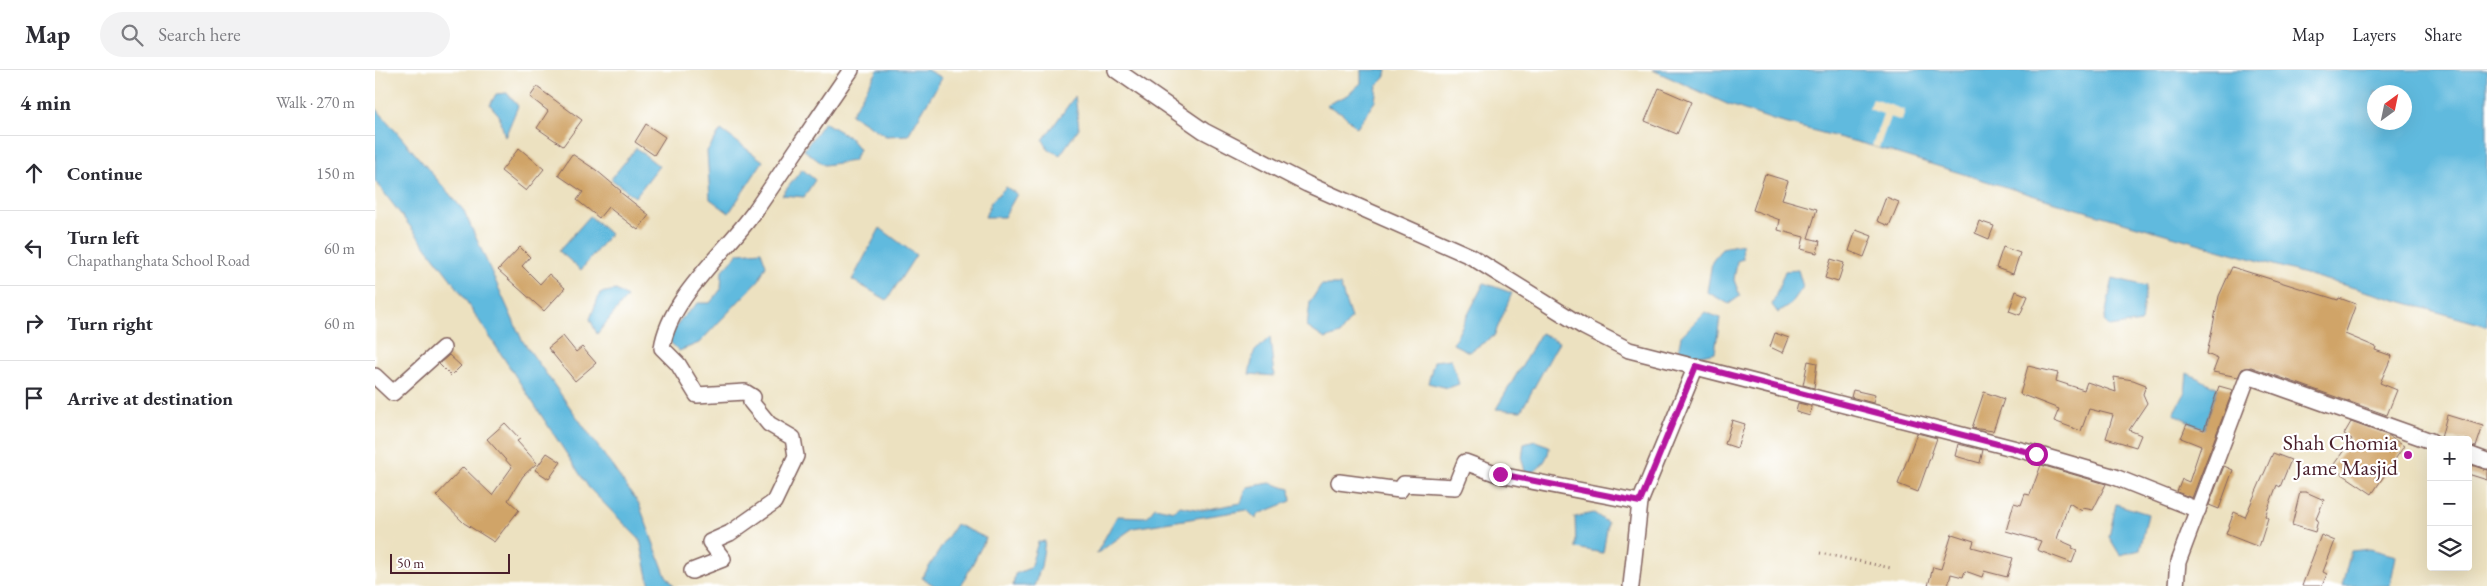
<!DOCTYPE html>
<html lang="en">
<head>
<meta charset="utf-8">
<style>
  :root { --surface:#fff; --page:#f2f2f3; --text:#2b2b33; --muted:#7c7c81; --line:#e1e1e2 }
  body { margin:0; font-family:"EB Garamond",serif; background:var(--page); color:var(--text) }
  .controls { position:absolute; right:15px; bottom:15px; display:grid; overflow:hidden; border-radius:5px; box-shadow:0 5px 20px #0002 }
  .controls button { width:45px; height:45px; display:grid; place-items:center; padding:0; border:0; border-bottom:1px solid var(--line); background:var(--surface); color:var(--text); font:25px sans-serif }
  .compass { position:absolute; left:1992px; top:15px; width:45px; height:45px; border-radius:50%; background:var(--surface); box-shadow:0 5px 20px #0002; rotate:33deg }
  .scale { position:absolute; left:15px; bottom:12px; width:120px; box-sizing:border-box; padding-left:5px; border:2px solid #4a1f2b; border-top:0; font-size:14px; line-height:18px; white-space:nowrap; color:#4a1f2b; -webkit-text-stroke:4px #fff; paint-order:stroke }
  .stop { position:absolute; width:15px; height:15px; margin:-11px; border:4px solid #b5179e; border-radius:50%; background:#fff }
  .stop.end { background:#b5179e; border-color:#fff; box-shadow:0 1px 5px #0008 }
  .list { margin:0; padding:0; list-style:none }
  h2 { display:flex; justify-content:space-between; align-items:center; height:65px; margin:0; padding:0 20px; font-size:21px }
  h2 small { font-size:16px; font-weight:400; color:var(--muted) }
  .list li { display:grid; grid-template-columns:32px 1fr auto; gap:15px; align-items:center; box-sizing:border-box; height:75px; padding:0 20px; border-top:1px solid var(--line) }
  .list b { display:block; font-size:19px; white-space:nowrap }
  .list p { margin:0; font-size:16px; white-space:nowrap; color:var(--muted) }
  .list em { font-size:16px; font-style:normal; color:var(--muted) }
  .icon { flex:none; width:28px; height:28px; fill:none; stroke:currentColor; stroke-width:2; stroke-linecap:round; stroke-linejoin:round }
  .map { position:relative; flex:none; width:2112px; height:516px; overflow:hidden }
  header { display:flex; align-items:center; gap:30px; box-sizing:border-box; height:70px; padding:0 25px; background:var(--surface); border-bottom:1px solid var(--line) }
  header strong { font-size:24px }
  nav { display:flex; gap:28px; margin-inline-start:auto; font-size:18px }
  .search { width:350px; height:45px; background:var(--page); display:flex; align-items:center; gap:12px; box-sizing:border-box; padding:0 18px; border-radius:28px; color:var(--muted); font-size:19px }
  main { display:flex }
  aside { flex:1; background:var(--surface) }
  .map>svg:first-child { display:block }
</style>
</head>
<body>
<header>
<strong>Map</strong>
<div class="search"><svg class="icon" aria-label="search" viewBox="0 0 24 24"><circle cx="10" cy="10" r="6"/><path d="M15 15l6 6"/></svg>Search here</div>
<nav><a>Map</a><a>Layers</a><a>Share</a></nav>
</header>
<main>
<aside>
<h2>4 min<small>Walk · 270 m</small></h2>
<ul class="list">
<li><svg class="icon" aria-label="ahead" viewBox="0 0 24 24"><path d="M12 20V5M6 11l6-6 6 6"/></svg><div><b>Continue</b></div><em>150 m</em></li>
<li><svg class="icon" aria-label="left" viewBox="0 0 24 24"><path d="M17 20v-9H6M10 6l-5 5 5 5"/></svg><div><b>Turn left</b><p>Chapathanghata School Road</p></div><em>60 m</em></li>
<li><svg class="icon" aria-label="right" viewBox="0 0 24 24"><path d="M7 20v-9h11M14 6l5 5-5 5"/></svg><div><b>Turn right</b></div><em>60 m</em></li>
<li><svg class="icon" aria-label="arrive" viewBox="0 0 24 24"><path d="M6 21V4h12l-3 4 3 4H6"/></svg><div><b>Arrive at destination</b></div></li>
</ul>
</aside>
<div class="map">
<svg width="2112" height="516" viewBox="0 0 2112 516">
  <rect width="100%" height="100%" fill="#fff"/>
  <filter id="ink" filterUnits="userSpaceOnUse"><feTurbulence type="fractalNoise" baseFrequency=".02" numOctaves="2"/><feDisplacementMap in="SourceGraphic" scale="10" xChannelSelector="R" yChannelSelector="G"/><feConvolveMatrix kernelMatrix="1 2 1 2 8 2 1 2 1" color-interpolation-filters="sRGB"/></filter>
  <filter id="wash" filterUnits="userSpaceOnUse"><feTurbulence type="fractalNoise" baseFrequency=".0096" numOctaves="4" result="noise"/><feDisplacementMap in="SourceGraphic" scale="20" xChannelSelector="R" yChannelSelector="G"/><feGaussianBlur stdDeviation="1.12" result="paint"/><feColorMatrix in="noise" values="0 0 0 0 0 0 0 0 0 0 0 0 0 0 0 0 0 1.4 0 .05"/><feComposite in="paint" operator="in"/></filter>
  <g filter="url(#wash)">
    <rect width="100%" height="100%" fill="#ece1c0"/>
    <g fill="#61bade" stroke="#566c84" fill-rule="evenodd">
      <path d="M503 0H552L567 8 533 65 511 66 476 44Z"/>
      <path d="M986 0H1012L1010 8 1002 16 1000 31 982 58 967 43 951 35 973 25 986 13Z"/>
      <path d="M1278 0H2112V256L1696 137 1497 76 1398 50 1352 34ZM2000 22H2030V52H2000Z"/>
      <path d="M132 23 143 36 130 67 124 45 115 35 121 24Z"/>
      <path d="M700 26 704 58 685 85 674 80 668 70Z"/>
      <path d="M0 37 89 141 147 270 264 434 290 504 299 516H275L265 470 214 418 82 217 0 111Z"/>
      <path d="M449 52 474 67 484 79 479 91 449 95 429 80Z"/>
      <path d="M346 60 388 91 354 143 335 129 332 81Z"/>
      <path d="M261 78 284 96 260 127 236 109Z"/>
      <path d="M427 99 440 110 429 127 407 125Z"/>
      <path d="M631 117 642 124 629 147H610L616 132Z"/>
      <path d="M215 146 235 164 206 200 184 181Z"/>
      <path d="M505 158 541 185 512 230 477 210Z"/>
      <path d="M1367 174 1368 189 1362 191 1359 210 1365 226 1354 234 1332 222 1337 192 1347 178Z"/>
      <path d="M386 181 391 195 384 210 324 273 304 281 293 270 306 249 323 233H335L346 219 347 201 364 183Z"/>
      <path d="M1423 200 1428 217 1416 234 1403 243 1397 235 1410 201Z"/>
      <path d="M1738 208 1771 216 1766 252 1735 257 1729 251Z"/>
      <path d="M1109 213 1137 223 1119 266 1094 282 1078 274Z"/>
      <path d="M946 215H965L976 248 965 264 950 269 932 257 935 232Z"/>
      <path d="M241 220 252 227 222 264 215 249 225 223Z"/>
      <path d="M1330 242 1345 248 1340 282 1301 291 1306 266Z"/>
      <path d="M1166 263 1184 272 1146 341 1121 339Z"/>
      <path d="M895 267 899 306 874 304 879 282Z"/>
      <path d="M1076 289 1084 314 1073 318 1053 313 1059 291Z"/>
      <path d="M1812 303 1843 318 1829 359 1799 344 1810 323Z"/>
      <path d="M1160 371 1174 376C1175 386 1165 401 1154 403L1150 401 1147 390 1149 374Z"/>
      <path d="M895 413 915 419 916 431 884 444 881 449 872 440 758 458 721 484 742 446 772 447 780 437 799 441 805 436 827 440 866 433 872 417Z"/>
      <path d="M1741 434 1773 444 1765 480 1745 485 1734 467Z"/>
      <path d="M1219 443 1233 453 1228 483 1201 478 1200 447Z"/>
      <path d="M581 454 611 468 586 516H560L547 508Z"/>
      <path d="M670 471 666 497 659 516H638L640 504 655 498 663 472Z"/>
      <path d="M1995 479 2021 486 2015 516H1967L1976 481Z"/>
    </g>
    <path fill="#ece1c0" d="M1498 29 1530 40 1527 51 1515 47 1504 78 1497 76 1508 44 1494 39Z"/>
    <g id="blocks">
      <g fill="#d0a467">
        <path d="M162 17 207 50 188 76 162 58 173 41 155 27Z"/>
        <path d="M1284 18 1316 32 1302 64 1270 51Z"/>
        <path d="M271 54 290 67 279 85 260 72Z"/>
        <path d="M144 78 169 99 151 121 126 101Z"/>
        <path d="M197 84 221 100 246 121 245 122 274 145 263 160 233 137 224 148 202 130 208 122 183 105Z"/>
        <path d="M1390 104 1413 111 1407 129 1442 139 1433 168 1445 171 1442 183 1426 179 1429 167 1403 160 1405 150 1378 140Z"/>
        <path d="M1511 127 1524 132 1514 156 1502 151Z"/>
        <path d="M1604 151 1619 156 1614 169 1600 163Z"/>
        <path d="M1481 160 1497 166 1489 187 1474 181Z"/>
        <path d="M145 177 155 187 147 196 165 214 174 204 190 218 169 241 123 200Z"/>
        <path d="M1628 177 1645 183 1638 204 1621 198Z"/>
        <path d="M1456 189 1469 193 1463 212 1450 208Z"/>
        <path d="M1857 197 1963 230 1964 228 1981 234 1970 264 2001 277 2000 280 2017 286 2005 313 2022 320 2012 345 1876 297 1867 299 1863 307 1838 302 1843 289 1832 284 1844 226Z"/>
        <path d="M1641 221 1653 226 1645 245 1634 241Z"/>
        <path d="M1400 263 1414 268 1408 283 1395 277Z"/>
        <path d="M188 266 201 282 207 277 221 293 200 311 173 278Z"/>
        <path d="M74 285 86 296 76 306 64 294Z"/>
        <path d="M1433 291 1442 293 1439 318 1428 315Z"/>
        <path d="M1653 296 1683 303 1681 311 1709 320 1712 312 1741 322 1739 307 1758 310 1771 315 1768 324 1772 333 1754 360 1766 365 1761 377 1731 368 1738 345 1714 339 1706 361 1679 351 1684 339 1645 324Z"/>
        <path d="M1844 316 1858 320 1817 428 1802 422 1807 409 1814 412 1826 376 1806 368 1812 354 1829 360Z"/>
        <path d="M1478 320 1500 325 1498 333 1476 327Z"/>
        <path d="M1609 322 1629 329 1618 361 1597 358Z"/>
        <path d="M1423 333 1436 336 1435 346 1421 342Z"/>
        <path d="M2072 345 2108 356 2101 377 2093 375V370L2066 368Z"/>
        <path d="M1357 350 1370 354 1362 378 1350 374Z"/>
        <path d="M1976 352 2012 365 2029 376 1997 424 1957 397 1977 369 1969 364Z"/>
        <path d="M130 353 145 369 142 371 162 393 148 406 133 430 144 440 119 472 89 453 61 426 88 397 117 425 137 397 112 369Z"/>
        <path d="M1542 363 1562 368 1543 422 1523 414Z"/>
        <path d="M1583 374 1608 380 1605 393 1580 386Z"/>
        <path d="M172 383 186 392 174 409 160 400Z"/>
        <path d="M1898 383 1916 390 1905 417 1902 415 1890 446 1893 448 1884 477 1851 464 1859 442 1870 447Z"/>
        <path d="M2093 394 2112 400V410L2093 404Z"/>
        <path d="M1666 395 1731 414 1718 440 1708 438 1707 441 1694 433 1682 469 1698 476 1697 478 1702 480 1697 493 1662 480 1666 471 1631 461 1639 433 1646 435 1650 424 1655 425Z"/>
        <path d="M1849 396 1858 400 1844 439 1834 435Z"/>
        <path d="M1925 422H1931L1949 430 1941 449 1943 450 1940 462 1917 455Z"/>
        <path d="M1577 464 1599 471 1597 477 1638 488 1632 507 1609 501 1607 507 1590 501 1588 507 1576 504 1573 516H1553L1558 497 1566 499Z"/>
        <path d="M1946 465 1960 471 1948 502 1952 504 1947 516H1927Z"/>
      </g>
    </g>
  </g>
  <g filter="url(#ink)">
    <use href="#blocks" fill-opacity="0" stroke="#83635f" stroke-width="1"/>
    <g fill="none" stroke-linecap="round" stroke-linejoin="round">
      <defs>
        <g id="street">
          <path d="M741 0 829 61 932 114 1095 186 1209 257 1254 280 1661 384 1740 407 1823 440"/>
          <path d="M0 306 18 323 68 278"/>
          <path d="M2093 384 2112 391"/>
          <path d="M964 412 1025 420 1029 414 1080 417 1090 392 1125 405 1265 432"/>
          <path d="M317 501 348 489 335 472 355 463 399 432 421 386 418 368 394 354 376 332 378 327 370 322 322 325 303 294 287 278C294 228 351 182 380 141 412 95 443 47 476 0"/>
          <path d="M1256 516 1265 432 1321 296"/>
          <path d="M1801 516 1803 492 1873 306 2056 371"/>
        </g>
      </defs>
      <use href="#street" stroke="#83635f" stroke-width="18"/>
      <path stroke="#83635f" stroke-width="3" stroke-dasharray="1 4" stroke-linecap="butt" d="M1445 483 1516 498"/>
      <use href="#street" stroke="#fff" stroke-width="15"/>
    </g>
  </g>
  <g fill="none" stroke-linecap="round" stroke-linejoin="round" filter="url(#ink)">
    <path stroke="#b5179e" stroke-width="6" d="M1125 404 1265 432 1321 296 1661 384"/>
  </g>
  <circle fill="#b5179e" stroke="#fff" stroke-width="2" cx="2033" cy="385" r="5"/>
  <g text-anchor="middle" stroke-width="4.5" stroke-linejoin="round" paint-order="stroke">
    <g font-size="22" fill="#4a1f2b" stroke="#fff" text-anchor="end">
      <text x="2023" y="380">Shah Chomia<tspan x="2023" dy="25">Jame Masjid</tspan></text>
    </g>
  </g>
</svg>
<div class="controls">
<button>+</button>
<button>−</button>
<button><svg class="icon" aria-label="layers" viewBox="0 0 24 24"><path d="M12 4l9 5-9 5-9-5zM3 14l9 5 9-5"/></svg></button>
</div>
<svg class="compass" viewBox="-18 -18 36 36"><path d="M0-13l5 13h-10z" fill="#e53935"/><path d="M0 13l5-13h-10z" fill="#7c7c81"/></svg>
<div class="scale">50 m</div>
<div class="stop" style="left:1661px;top:384px"></div>
<div class="stop end" style="left:1125px;top:404px"></div>
</div>
</main>
</body>
</html>
